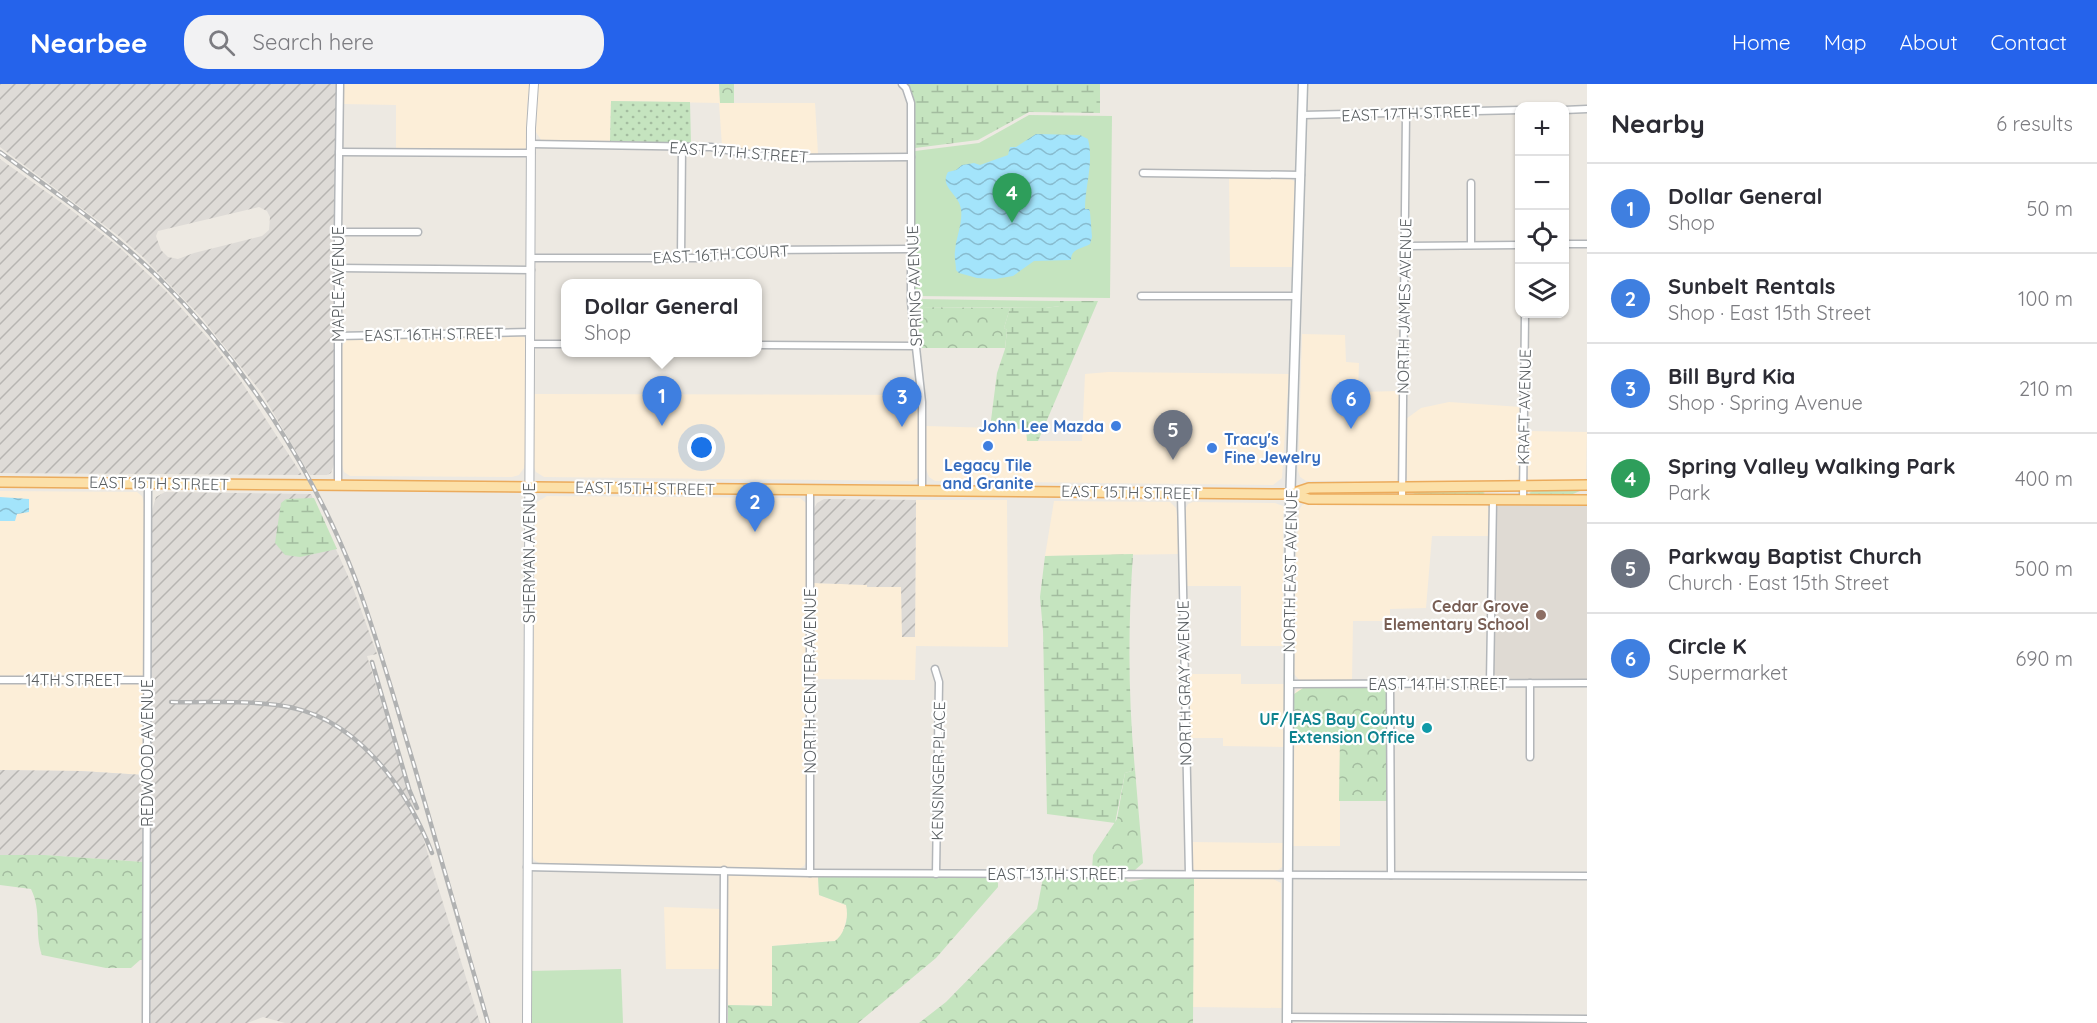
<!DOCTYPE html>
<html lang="en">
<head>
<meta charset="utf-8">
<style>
  :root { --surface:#fff; --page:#f2f2f3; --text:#2b2b33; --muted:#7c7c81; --line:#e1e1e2; --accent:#2563eb }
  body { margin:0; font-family:Quicksand,sans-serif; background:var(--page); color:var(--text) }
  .controls { position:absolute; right:18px; top:18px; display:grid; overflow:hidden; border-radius:12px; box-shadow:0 2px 4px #0004 }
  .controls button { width:54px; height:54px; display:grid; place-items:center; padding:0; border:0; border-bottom:2px solid var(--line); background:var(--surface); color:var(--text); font:30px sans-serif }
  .you { position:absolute; left:702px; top:364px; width:21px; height:21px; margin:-15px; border:4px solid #fff; border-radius:50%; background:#1a73e8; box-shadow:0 0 0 9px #1a73e833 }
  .badge { display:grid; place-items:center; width:39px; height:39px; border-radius:50%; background:var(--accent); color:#fff; font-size:20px; font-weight:700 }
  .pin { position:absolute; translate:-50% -50px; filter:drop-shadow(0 2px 3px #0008) }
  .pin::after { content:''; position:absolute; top:32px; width:21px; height:18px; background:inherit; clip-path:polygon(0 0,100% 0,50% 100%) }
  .popup { position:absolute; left:561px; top:195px; width:201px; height:78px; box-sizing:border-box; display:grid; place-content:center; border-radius:12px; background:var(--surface); filter:drop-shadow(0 2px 4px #0005); font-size:20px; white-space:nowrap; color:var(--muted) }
  .popup b { font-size:22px; color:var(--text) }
  .popup::after { content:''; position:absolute; left:50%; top:100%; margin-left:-12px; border:12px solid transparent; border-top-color:var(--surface) }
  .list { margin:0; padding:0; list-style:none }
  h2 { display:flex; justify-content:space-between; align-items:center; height:78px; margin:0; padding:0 24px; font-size:26px }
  h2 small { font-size:20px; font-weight:400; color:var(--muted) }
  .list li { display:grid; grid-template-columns:39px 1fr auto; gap:18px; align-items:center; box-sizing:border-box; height:90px; padding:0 24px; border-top:2px solid var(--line) }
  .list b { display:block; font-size:22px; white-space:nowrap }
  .list p { margin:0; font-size:20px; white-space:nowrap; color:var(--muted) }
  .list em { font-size:20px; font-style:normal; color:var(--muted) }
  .icon { flex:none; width:33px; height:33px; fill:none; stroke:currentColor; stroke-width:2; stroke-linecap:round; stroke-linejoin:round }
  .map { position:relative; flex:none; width:1587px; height:939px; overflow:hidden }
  header { display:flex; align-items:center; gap:36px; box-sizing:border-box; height:84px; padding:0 30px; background:var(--accent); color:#fff }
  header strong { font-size:28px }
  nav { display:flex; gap:33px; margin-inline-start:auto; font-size:21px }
  .search { width:420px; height:54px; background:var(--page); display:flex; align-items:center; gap:15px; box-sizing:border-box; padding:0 21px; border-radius:24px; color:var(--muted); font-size:22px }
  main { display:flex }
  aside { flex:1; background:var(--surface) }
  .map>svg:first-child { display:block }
</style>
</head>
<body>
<header>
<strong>Nearbee</strong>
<div class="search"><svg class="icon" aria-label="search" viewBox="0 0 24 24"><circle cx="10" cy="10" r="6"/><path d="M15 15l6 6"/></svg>Search here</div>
<nav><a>Home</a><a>Map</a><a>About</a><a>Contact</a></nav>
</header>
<main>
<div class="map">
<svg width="1587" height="939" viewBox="0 0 1587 939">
  <defs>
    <pattern id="industrial-furrows" width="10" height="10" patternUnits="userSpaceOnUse" patternTransform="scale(1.5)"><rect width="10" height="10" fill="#dedbd7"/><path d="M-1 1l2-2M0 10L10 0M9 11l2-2" fill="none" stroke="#b7b5b2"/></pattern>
    <pattern id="grass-dots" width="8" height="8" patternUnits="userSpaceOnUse" patternTransform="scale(1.5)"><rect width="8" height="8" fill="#c5e4bf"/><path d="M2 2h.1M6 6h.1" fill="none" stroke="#a3bc9f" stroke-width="1.8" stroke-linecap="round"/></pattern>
    <pattern id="forest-crowns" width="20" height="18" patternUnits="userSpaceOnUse" patternTransform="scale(1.5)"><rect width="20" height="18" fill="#c5e4bf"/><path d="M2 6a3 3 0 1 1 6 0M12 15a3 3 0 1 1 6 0" fill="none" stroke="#a3bc9f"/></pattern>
    <pattern id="wetland-marsh" width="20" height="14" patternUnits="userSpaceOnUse" patternTransform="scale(1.5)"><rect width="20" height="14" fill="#c5e4bf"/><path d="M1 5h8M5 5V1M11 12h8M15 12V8" fill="none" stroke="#a3bc9f"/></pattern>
    <pattern id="water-waves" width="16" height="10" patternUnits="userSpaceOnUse" patternTransform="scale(1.5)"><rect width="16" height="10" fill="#a3e4fb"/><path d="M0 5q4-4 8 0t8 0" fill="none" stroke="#88bccf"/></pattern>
  </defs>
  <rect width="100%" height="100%" fill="#ede9e2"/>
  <g fill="#fceed8">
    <path d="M344 0H530L527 22 528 60 525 65 521 66 396 65V21L343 20Z"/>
    <path d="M538 0H719L720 19H815L818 70 755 67 722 62 719 19 611 17 610 57 541 56 536 48Z"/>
    <path d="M1229 93 1291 95 1295 98 1293 183H1230Z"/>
    <path d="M1302 250 1345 251 1346 278 1359 279 1358 308 1400 307 1399 393 1396 400H1363L1347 397H1306L1300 393 1298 387Z"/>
    <path d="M520 251 523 252 527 257 525 378 524 384 519 391 512 393 350 392 344 388 341 377 342 263 346 255 350 253Z"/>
    <path d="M1108 288 1289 290 1282 394 1273 401 935 397 929 393 926 385V342L1026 345 1028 357H1082L1085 290Z"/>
    <path d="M533 310 919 311 918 394 912 397 544 393 536 388 533 381Z"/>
    <path d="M1449 318 1521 323 1520 391 1517 396 1407 398 1404 393 1406 335 1421 324Z"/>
    <path d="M1527 347 1587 348 1586 394 1581 397 1529 396 1526 391Z"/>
    <path d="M0 407 137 408 142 412 145 423V454L144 593 0 592Z"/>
    <path d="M547 412 800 414 806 419 807 776 804 782 799 785 541 780 534 776 532 771 535 429 537 418Z"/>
    <path d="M916 416H1007L1008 563 916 562 915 596 814 595V499L867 501V503H902V552L915 553Z"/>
    <path d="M1054 417 1170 418 1176 424 1178 437 1179 470 1045 472Z"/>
    <path d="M1193 418 1275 419 1283 422 1285 429 1283 430V562H1241V502H1185V426L1188 420Z"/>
    <path d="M1307 419 1486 420 1489 425V452H1432L1426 524 1390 525V537H1353L1352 597H1300L1294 590 1296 473 1299 426 1302 421Z"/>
    <path d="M1187 590H1241V600H1284V663L1223 662V654H1189Z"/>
    <path d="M0 599 144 600V691L81 687 0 686Z"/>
    <path d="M1303 604 1387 605 1388 717H1340V762H1292L1293 612 1297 606Z"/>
    <path d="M1191 758 1283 759 1282 783 1276 788H1196L1192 783Z"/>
    <path d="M727 790 818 793 819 811 846 821 848 829 845 841 841 853 835 857 772 862V922L728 921 726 885Z"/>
    <path d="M1194 794 1273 795 1281 799 1282 924 1193 923Z"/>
    <path d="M664 823 721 825 720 885H666Z"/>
  </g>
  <g fill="url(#industrial-furrows)" fill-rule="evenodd">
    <path d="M0 0H337L334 380 331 389 327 391H310L261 308 201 233 144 174 120 153 0 63ZM259 123 267 127 270 133 269 146 262 152 194 169 178 175 168 173 161 166 158 158 156 152 158 147Z"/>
    <path d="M0 75 66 122 119 163 167 208 214 261 239 294 302 391 0 389Z"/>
    <path d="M165 408 311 410 352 501 377 570 367 572 480 939H285L263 933 247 939H149L151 430 156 413Z"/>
    <path d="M824 415 916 416 915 553H902L901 503H867V501L814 499 813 426 817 419Z"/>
    <path d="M0 686 81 687 144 691V778L45 771H0Z"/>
  </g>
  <path fill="#dfdad3" d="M1499 420H1587V597H1502L1494 590 1495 426Z"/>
  <g fill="url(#grass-dots)">
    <path d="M611 17 690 18 691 59 610 57Z"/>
    <path d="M1536 405H1574L1580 407 1568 412 1532 411 1529 409Z"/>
    <path d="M1478 406 1485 409 1480 412 1417 411 1411 408Z"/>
  </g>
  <g fill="url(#forest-crowns)">
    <path d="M719 0H734V19H720Z"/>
    <path d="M915 223 1010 224 1004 244 1007 246 1005 264H919Z"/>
    <path d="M1382 603 1387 605 1389 608 1388 717H1339L1340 652 1293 651 1294 610 1303 604Z"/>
    <path d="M1135 686 1143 779 1135 786H1092L1093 771 1117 735 1125 689Z"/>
    <path d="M0 771H45L144 778V876H140L131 884H106L42 871C34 849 42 827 31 805L0 801Z"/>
    <path d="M818 793H998V803L936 874 858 939H728V921L772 922V862L835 857C845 849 849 834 846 821L819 811Z"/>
    <path d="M1043 794H1128L1125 796 1129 798 1150 794H1194L1193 939H919L946 918 1037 825Z"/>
  </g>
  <g fill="url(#wetland-marsh)">
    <path d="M906 0H1100V29L1029 28 978 56 915 64 914 18Z"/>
    <path d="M1060 217H1098L1038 357H1027L1026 345 990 344 997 289 1005 265 1007 246 1004 244 1010 224H1045L1060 222Z"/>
    <path d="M314 414 337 465 300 473 285 471 275 459 281 419 286 415Z"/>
    <path d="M1133 470C1128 541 1128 615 1135 686L1125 689 1115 739 1047 730 1043 547 1040 513 1045 472Z"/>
  </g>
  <g fill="#c5e4bf">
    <path d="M1029 31 1112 32 1110 214 914 212 915 67 979 59Z"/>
    <path d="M914 215 1060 217V222L1045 224 915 223Z"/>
    <path d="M621 885 623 939H530L529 887Z"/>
  </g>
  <g fill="url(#water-waves)">
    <path d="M1036 50 1080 51 1088 55C1094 79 1085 101 1085 125H1089L1090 128 1092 153 1090 160C1082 165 1071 164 1071 176L1034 177 1013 192 995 195 977 194 959 189 956 186C956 180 954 173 955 167 956 153 963 139 961 125 959 110 939 103 948 88L956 86 962 81 974 79 980 81 1008 71 1010 63H1016Z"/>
    <path d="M0 413 29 415V428L17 430 15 437H0Z"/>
  </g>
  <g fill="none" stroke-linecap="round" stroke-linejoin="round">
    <defs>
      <g id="minor">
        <path d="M902 0 906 4 911 19V218L922 318V406"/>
        <path d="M1564 26 1587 25"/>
        <path d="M1303 31 1520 26"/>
        <path d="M532 60 711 63 754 71 792 74 911 73"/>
        <path d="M339 68 531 69"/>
        <path d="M1143 89 1301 91"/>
        <path d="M1471 99V161"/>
        <path d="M338 148H418"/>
        <path d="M1564 160H1587"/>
        <path d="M1405 162 1520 161"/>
        <path d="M531 174H703L760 166 911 165"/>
        <path d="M681 174 682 63"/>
        <path d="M338 184 531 186"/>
        <path d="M1141 212H1296"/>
        <path d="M337 252 530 248"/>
        <path d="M530 260H566"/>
        <path d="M758 261 915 262"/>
        <path d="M338 401V148L340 0"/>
        <path d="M810 405V789"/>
        <path d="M1181 409 1189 790"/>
        <path d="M1402 415 1406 29"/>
        <path d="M1523 416 1525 230"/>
        <path d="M935 585 939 598 936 790"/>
        <path d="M0 596H147"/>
        <path d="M1490 599 1493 416"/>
        <path d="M1530 599V673"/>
        <path d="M1289 600 1587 599"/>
        <path d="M1390 600 1391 791"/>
        <path d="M527 783 810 789 1587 792"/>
        <path d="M1287 933 1587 935"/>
        <path d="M146 939 148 399"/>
        <path d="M723 939 724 786"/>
      </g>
      <path id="tertiary" d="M527 939 531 44 534 0"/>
      <path id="secondary" d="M1287 939 1290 423 1303 0"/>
      <g id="primary">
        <path d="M0 398 1277 410H1291L1309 415 1587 416"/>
        <path d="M1291 410 1309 404 1587 401"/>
      </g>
    </defs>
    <use href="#minor" stroke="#b3b6b9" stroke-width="9"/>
    <use href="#tertiary" stroke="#b3b6b9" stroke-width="10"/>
    <use href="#secondary" stroke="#b1b6b9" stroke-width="11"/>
    <use href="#primary" stroke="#ebab5c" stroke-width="12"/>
    <use href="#minor" stroke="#fff" stroke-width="6"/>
    <use href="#tertiary" stroke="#fff" stroke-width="8"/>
    <use href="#secondary" stroke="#fff" stroke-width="8"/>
    <use href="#primary" stroke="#fce0a8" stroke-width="9"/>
    <defs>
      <g id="rail">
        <path d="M0 68C54 108 110 146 158 193 243 277 312 383 355 494 378 555 395 618 414 681 439 767 464 853 488 939"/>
        <path d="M372 578 409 705 417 724"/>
        <path d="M171 618C206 619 243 616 277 621 355 630 406 702 432 769"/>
      </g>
    </defs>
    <use href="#rail" stroke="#b1b2b2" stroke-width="4.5"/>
    <use href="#rail" stroke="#fff" stroke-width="2" stroke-dasharray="7" stroke-linecap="butt"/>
  </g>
  <g fill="#3f7fe0" stroke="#fff" stroke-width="2">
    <circle cx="1116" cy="342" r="6"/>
    <circle cx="988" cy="362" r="6"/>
    <circle cx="1212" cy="364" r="6"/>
  </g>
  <circle fill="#8d6e63" stroke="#fff" stroke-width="2" cx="1541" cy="531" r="6"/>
  <circle fill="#0f9aa8" stroke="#fff" stroke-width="2" cx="1427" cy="644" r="6"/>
  <g text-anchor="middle" stroke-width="4.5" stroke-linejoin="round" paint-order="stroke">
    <g font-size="16" fill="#5a5f62" stroke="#fff">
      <text transform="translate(1411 29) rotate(-2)" y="6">EAST 17TH STREET</text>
      <text transform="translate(739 68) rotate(4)" y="6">EAST 17TH STREET</text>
      <text transform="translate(721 170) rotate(-3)" y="6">EAST 16TH COURT</text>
      <text transform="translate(338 200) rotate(-90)" y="6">MAPLE AVENUE</text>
      <text transform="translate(914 202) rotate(-92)" y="6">SPRING AVENUE</text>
      <text transform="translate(1404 222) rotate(-89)" y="6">NORTH JAMES AVENUE</text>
      <text transform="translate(434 250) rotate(-1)" y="6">EAST 16TH STREET</text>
      <text transform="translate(1524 323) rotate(-89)" y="6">KRAFT AVENUE</text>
      <text transform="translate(159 399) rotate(1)" y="6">EAST 15TH STREET</text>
      <text transform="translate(645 404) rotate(1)" y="6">EAST 15TH STREET</text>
      <text transform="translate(1131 408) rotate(1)" y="6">EAST 15TH STREET</text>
      <text transform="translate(529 469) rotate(-90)" y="6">SHERMAN AVENUE</text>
      <text transform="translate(1290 487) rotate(-89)" y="6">NORTH EAST AVENUE</text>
      <text x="74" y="602">14TH STREET</text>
      <text transform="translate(810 597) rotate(-90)" y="6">NORTH CENTER AVENUE</text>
      <text transform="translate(1184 599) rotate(-91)" y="6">NORTH GRAY AVENUE</text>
      <text x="1438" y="606">EAST 14TH STREET</text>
      <text transform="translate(147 669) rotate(-90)" y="6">REDWOOD AVENUE</text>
      <text transform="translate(938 687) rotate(-89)" y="6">KENSINGER PLACE</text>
      <text x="1057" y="796">EAST 13TH STREET</text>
    </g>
    <g font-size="16" font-weight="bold" fill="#366cbe" stroke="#fff" text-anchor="end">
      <text x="1104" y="348">John Lee Mazda</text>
      <text x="1224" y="361" text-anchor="start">Tracy's<tspan x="1224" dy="18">Fine Jewelry</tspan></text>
      <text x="988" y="387" text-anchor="middle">Legacy Tile<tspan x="988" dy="18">and Granite</tspan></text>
    </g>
    <g font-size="16" font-weight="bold" fill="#785e54" stroke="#fff" text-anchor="end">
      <text x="1529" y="528">Cedar Grove<tspan x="1529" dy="18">Elementary School</tspan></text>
    </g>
    <g font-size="16" font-weight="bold" fill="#0d838f" stroke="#fff" text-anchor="end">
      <text x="1415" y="641">UF/IFAS Bay County<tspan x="1415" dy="18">Extension Office</tspan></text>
    </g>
  </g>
</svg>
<div class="controls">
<button>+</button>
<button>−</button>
<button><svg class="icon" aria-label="locate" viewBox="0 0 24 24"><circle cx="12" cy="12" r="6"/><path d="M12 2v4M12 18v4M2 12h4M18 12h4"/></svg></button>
<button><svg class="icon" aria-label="layers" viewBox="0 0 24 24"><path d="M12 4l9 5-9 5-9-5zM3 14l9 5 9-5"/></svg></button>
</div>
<div class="you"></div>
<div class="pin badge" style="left:662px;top:342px;background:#3f7fe0">1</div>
<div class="popup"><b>Dollar General</b>Shop</div>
<div class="pin badge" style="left:755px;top:448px;background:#3f7fe0">2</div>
<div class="pin badge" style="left:902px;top:343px;background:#3f7fe0">3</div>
<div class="pin badge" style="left:1012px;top:139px;background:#2e9e5b">4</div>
<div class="pin badge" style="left:1173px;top:376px;background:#6b7280">5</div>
<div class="pin badge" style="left:1351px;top:345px;background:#3f7fe0">6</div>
</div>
<aside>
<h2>Nearby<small>6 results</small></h2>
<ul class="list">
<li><span class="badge" style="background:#3f7fe0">1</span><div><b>Dollar General</b><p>Shop</p></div><em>50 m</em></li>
<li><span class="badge" style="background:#3f7fe0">2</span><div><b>Sunbelt Rentals</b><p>Shop · East 15th Street</p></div><em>100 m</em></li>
<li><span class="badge" style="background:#3f7fe0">3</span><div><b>Bill Byrd Kia</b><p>Shop · Spring Avenue</p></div><em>210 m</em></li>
<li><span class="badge" style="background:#2e9e5b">4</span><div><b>Spring Valley Walking Park</b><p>Park</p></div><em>400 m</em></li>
<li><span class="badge" style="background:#6b7280">5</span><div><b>Parkway Baptist Church</b><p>Church · East 15th Street</p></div><em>500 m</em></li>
<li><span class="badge" style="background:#3f7fe0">6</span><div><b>Circle K</b><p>Supermarket</p></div><em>690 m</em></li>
</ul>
</aside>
</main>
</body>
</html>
